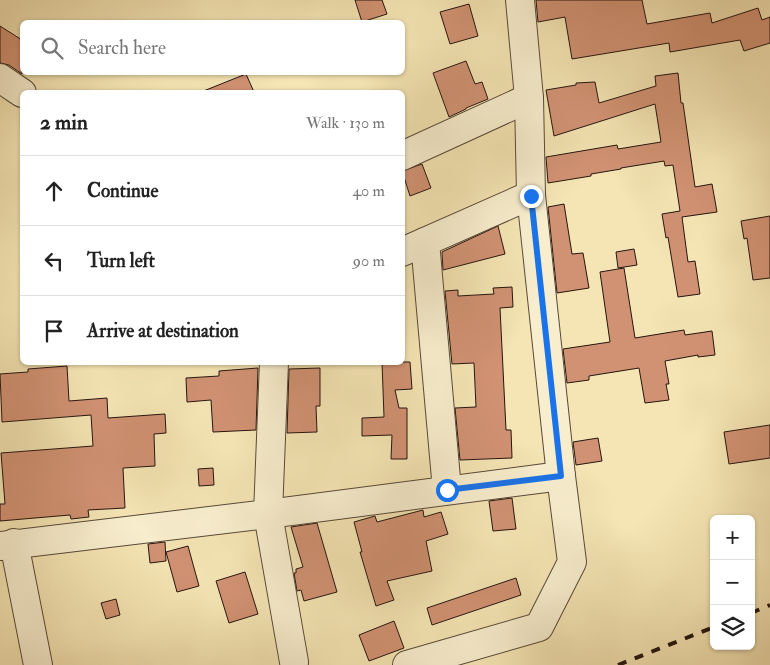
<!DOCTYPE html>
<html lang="en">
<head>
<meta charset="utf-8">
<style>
  :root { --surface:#fff; --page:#f6f6f6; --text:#222; --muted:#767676; --line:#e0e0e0 }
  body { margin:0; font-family:"IM FELL Double Pica",serif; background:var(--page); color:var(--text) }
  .controls { position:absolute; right:15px; bottom:15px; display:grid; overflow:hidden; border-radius:8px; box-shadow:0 1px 4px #0004 }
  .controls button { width:45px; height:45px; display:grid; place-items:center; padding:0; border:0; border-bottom:1px solid var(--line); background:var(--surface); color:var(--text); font:25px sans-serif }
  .stop { position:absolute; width:15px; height:15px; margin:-11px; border:4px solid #1a73e8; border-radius:50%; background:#fff }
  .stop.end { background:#1a73e8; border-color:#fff; box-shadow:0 1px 5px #0008 }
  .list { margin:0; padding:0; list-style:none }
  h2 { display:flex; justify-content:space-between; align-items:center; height:65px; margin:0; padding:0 20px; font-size:21px }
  h2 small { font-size:16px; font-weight:400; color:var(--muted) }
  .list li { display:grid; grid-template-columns:32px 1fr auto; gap:15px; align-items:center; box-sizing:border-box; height:70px; padding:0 20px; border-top:1px solid var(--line) }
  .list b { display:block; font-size:19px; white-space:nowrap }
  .list em { font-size:16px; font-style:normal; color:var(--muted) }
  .icon { flex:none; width:28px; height:28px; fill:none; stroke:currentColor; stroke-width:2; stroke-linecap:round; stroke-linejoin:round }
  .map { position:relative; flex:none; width:770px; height:665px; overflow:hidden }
  .search { position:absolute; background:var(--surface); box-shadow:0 1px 4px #0004; left:20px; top:20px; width:385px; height:55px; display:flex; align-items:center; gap:12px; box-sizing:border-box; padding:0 18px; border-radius:8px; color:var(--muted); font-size:19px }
  .panel { position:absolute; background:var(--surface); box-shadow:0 1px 4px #0004; left:20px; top:90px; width:385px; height:275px; border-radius:8px }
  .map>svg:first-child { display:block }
</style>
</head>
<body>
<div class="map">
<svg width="770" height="665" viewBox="0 0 770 665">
  <rect width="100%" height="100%" fill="#f5e5b4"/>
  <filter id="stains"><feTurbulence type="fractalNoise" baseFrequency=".004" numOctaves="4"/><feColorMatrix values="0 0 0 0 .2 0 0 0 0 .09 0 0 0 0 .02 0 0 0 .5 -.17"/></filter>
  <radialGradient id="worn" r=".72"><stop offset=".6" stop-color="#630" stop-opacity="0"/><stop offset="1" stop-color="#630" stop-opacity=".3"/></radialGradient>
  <g fill="#d19273" stroke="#24150e">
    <path d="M355 0H382L387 14 362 22Z"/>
    <path d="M536 0H642L647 24 710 13 712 23 758 8 762 20 770 17V43L744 51 740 40 670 52 669 43 572 59 565 17 538 22Z"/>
    <path d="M469 4 478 36 450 44 440 12Z"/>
    <path d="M0 26 22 40V74L9 65 0 63Z"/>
    <path d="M466 61 475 84 482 82 488 99 466 108V109L449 117 433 73Z"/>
    <path d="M678 73 681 103H683L695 187 712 184 717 212 682 217 688 262 695 261 700 294 678 297 668 237 666 238 662 214 680 211 673 165 665 166 664 161 621 168V169L591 174V176L548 183 546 157 617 145 618 149 661 142 655 104 554 136 546 90 576 85V83L595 82 599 103 656 86 655 76Z"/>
    <path d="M246 74 254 92H201Z"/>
    <path d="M422 164 431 188 410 196 402 171Z"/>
    <path d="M564 204 572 254 583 253 589 288 557 293 548 207Z"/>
    <path d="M770 216V278L753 280 747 238 744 239 741 221Z"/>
    <path d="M498 226 505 254 443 270 442 252Z"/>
    <path d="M634 249 637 265 618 268 616 252Z"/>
    <path d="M624 268 635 338 684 330 685 335 712 331 715 355 698 357V355L665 361 669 384H666L669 400 645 403 639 368 589 376V380L567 383 563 349 610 342 600 272Z"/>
    <path d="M512 287 513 307 500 308 506 430H511L512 458 460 460 455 408 476 407 474 363 452 364 445 291 458 290V296L494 294 493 288Z"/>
    <path d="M382 362H410L412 389 395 390 399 408H407V459H391L392 435 362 436V418L384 417Z"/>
    <path d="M67 366 69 401 107 398 108 418 165 414 166 433 154 434 155 466 123 468 125 508 88 510 89 517 71 519 70 515 0 521V504H5L1 453 93 446 91 415 2 422 0 374 28 372V369Z"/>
    <path d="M258 368 256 430 213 432 211 400 187 402 186 378 219 376V371Z"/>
    <path d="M320 368V406H316L317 432 287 433 289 369Z"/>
    <path d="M770 425V458L729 464 724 432Z"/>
    <path d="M598 438 602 461 576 465 573 442Z"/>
    <path d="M213 468 214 485 199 486 198 469Z"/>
    <path d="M512 498 516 529 493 531 489 501Z"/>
    <path d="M423 510 424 517 441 512 448 534 426 541 432 571 387 581 394 600 376 606 360 552H362L354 522 375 516 377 522Z"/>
    <path d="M317 523 337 592 304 601 301 590 297 591 294 573H296V569L303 567 291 527Z"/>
    <path d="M165 542 166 561 150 563 148 544Z"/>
    <path d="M188 546 199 586 177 592 166 552Z"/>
    <path d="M245 572 258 614 229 623 216 581Z"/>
    <path d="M516 578 521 595 432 625 427 608Z"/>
    <path d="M116 599 120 615 106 619 101 603Z"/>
    <path d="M394 621 404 648 369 661 359 635Z"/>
  </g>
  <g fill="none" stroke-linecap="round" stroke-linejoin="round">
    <defs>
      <g id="minor">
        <path d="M0 78 22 93"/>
        <path d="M402 156 529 98"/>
        <path d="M425 242 447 490"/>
        <path d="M402 252 531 195"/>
        <path d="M274 362 268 514 294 662"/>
        <path d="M14 543 38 665"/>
        <path d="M0 546 268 514 561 476"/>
        <path d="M407 665 539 627 572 562 561 476 531 195 529 98 520 0"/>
      </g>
    </defs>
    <use href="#minor" stroke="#584938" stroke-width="30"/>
    <use href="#minor" stroke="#f8eece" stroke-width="28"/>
    <g stroke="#24150e" stroke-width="4" stroke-dasharray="9 9" stroke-linecap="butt">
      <path d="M751 613 770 605"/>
      <path d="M618 665 714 627"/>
    </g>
  </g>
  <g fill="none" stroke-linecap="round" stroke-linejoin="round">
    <path stroke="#1a73e8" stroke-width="6" d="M447 490 561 476 531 196"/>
  </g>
  <rect width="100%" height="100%" filter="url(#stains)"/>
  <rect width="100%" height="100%" fill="url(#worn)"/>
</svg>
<div class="controls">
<button>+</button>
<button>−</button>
<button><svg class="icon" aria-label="layers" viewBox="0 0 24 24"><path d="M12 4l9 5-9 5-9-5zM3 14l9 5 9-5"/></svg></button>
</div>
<div class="stop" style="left:447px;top:490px"></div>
<div class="stop end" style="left:531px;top:196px"></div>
<div class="search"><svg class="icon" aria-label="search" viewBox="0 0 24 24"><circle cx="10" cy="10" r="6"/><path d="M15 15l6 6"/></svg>Search here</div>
<section class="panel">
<h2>2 min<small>Walk · 130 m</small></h2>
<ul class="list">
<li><svg class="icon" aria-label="ahead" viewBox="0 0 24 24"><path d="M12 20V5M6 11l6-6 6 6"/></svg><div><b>Continue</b></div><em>40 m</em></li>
<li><svg class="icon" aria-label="left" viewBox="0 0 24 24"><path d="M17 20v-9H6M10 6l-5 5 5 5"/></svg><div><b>Turn left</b></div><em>90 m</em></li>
<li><svg class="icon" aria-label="arrive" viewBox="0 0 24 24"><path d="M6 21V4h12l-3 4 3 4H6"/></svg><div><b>Arrive at destination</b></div></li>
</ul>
</section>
</div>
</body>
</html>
